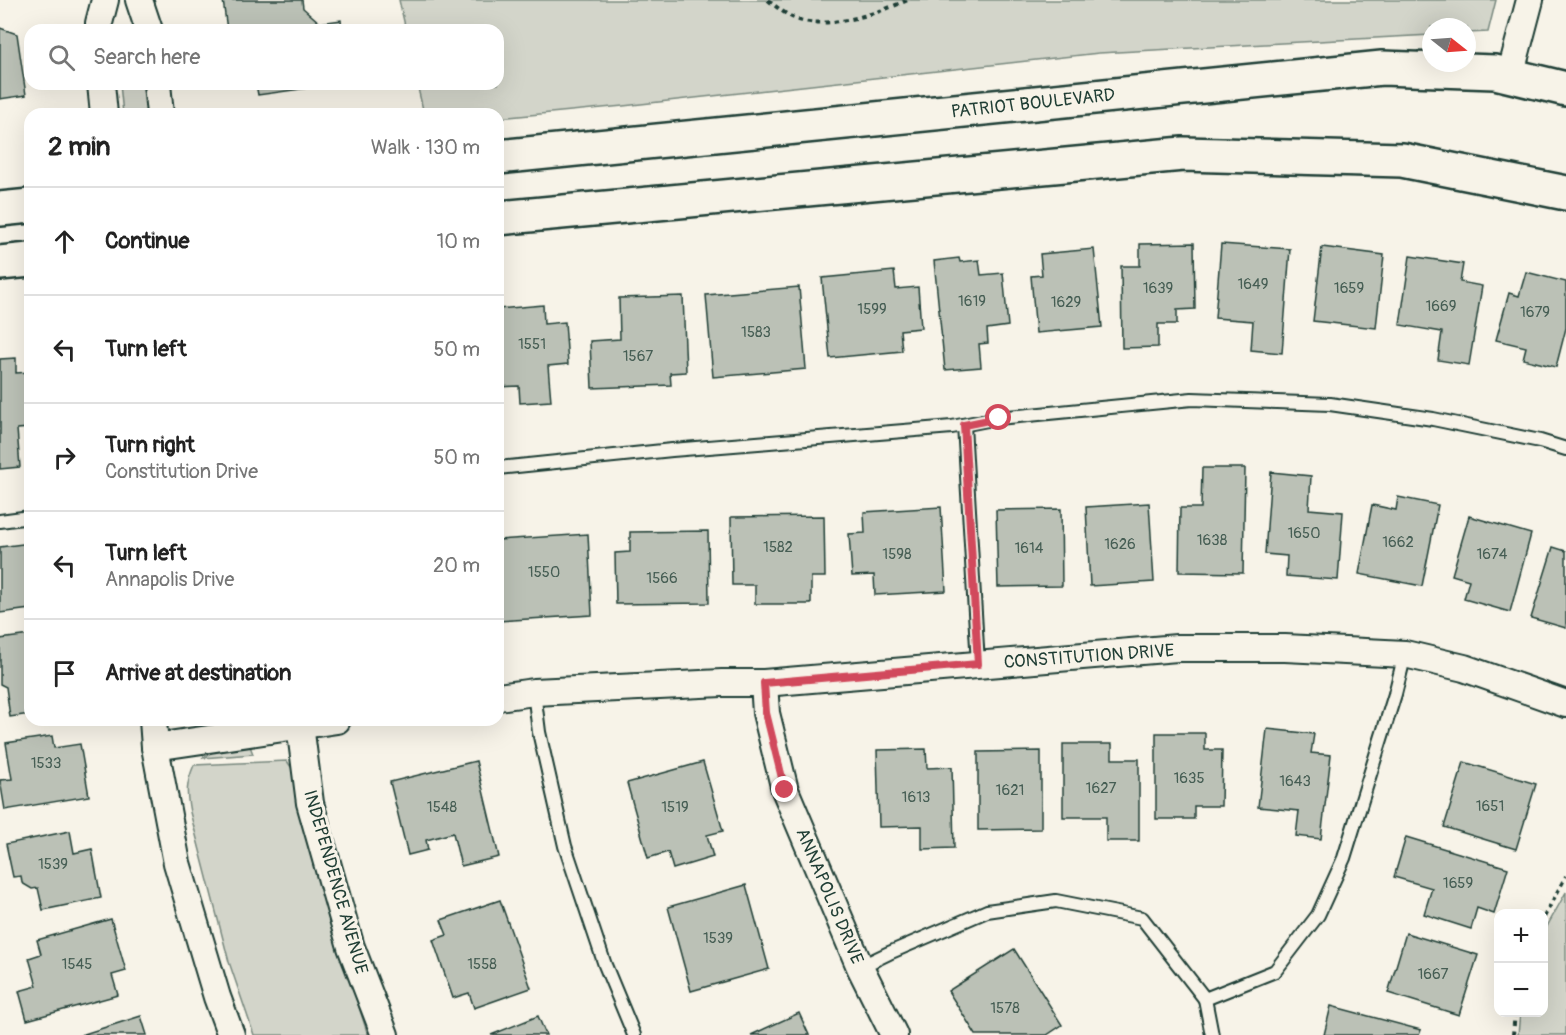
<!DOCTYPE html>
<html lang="en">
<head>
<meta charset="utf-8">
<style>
  :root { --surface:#fff; --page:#f6f6f6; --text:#222; --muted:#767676; --line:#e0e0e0 }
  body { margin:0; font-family:Pangolin,sans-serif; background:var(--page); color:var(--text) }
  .controls { position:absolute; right:18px; bottom:18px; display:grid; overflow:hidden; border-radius:12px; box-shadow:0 6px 24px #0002 }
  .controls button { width:54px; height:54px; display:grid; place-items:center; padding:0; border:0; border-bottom:2px solid var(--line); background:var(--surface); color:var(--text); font:30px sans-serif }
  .compass { position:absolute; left:1422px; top:18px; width:54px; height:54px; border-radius:50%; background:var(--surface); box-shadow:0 6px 24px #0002; rotate:107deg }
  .stop { position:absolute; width:18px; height:18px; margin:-14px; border:4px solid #d1495b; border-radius:50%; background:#fff }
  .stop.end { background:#d1495b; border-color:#fff; box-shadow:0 2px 6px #0008 }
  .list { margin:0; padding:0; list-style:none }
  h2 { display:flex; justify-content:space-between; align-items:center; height:78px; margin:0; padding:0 24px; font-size:26px }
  h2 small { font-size:20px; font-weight:400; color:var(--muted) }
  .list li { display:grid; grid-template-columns:39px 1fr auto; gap:18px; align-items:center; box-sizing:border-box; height:108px; padding:0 24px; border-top:2px solid var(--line) }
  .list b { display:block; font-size:22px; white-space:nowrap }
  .list p { margin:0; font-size:20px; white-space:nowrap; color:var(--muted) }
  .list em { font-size:20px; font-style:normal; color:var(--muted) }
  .icon { flex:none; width:33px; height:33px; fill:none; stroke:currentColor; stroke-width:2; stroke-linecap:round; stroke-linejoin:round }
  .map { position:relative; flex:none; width:1566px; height:1035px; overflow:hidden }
  .search { position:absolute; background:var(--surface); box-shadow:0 6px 24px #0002; left:24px; top:24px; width:480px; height:66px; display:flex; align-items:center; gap:15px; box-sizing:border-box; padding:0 21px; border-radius:18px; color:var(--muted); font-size:22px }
  .panel { position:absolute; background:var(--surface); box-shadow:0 6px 24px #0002; left:24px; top:108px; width:480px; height:618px; border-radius:18px }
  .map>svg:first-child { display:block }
</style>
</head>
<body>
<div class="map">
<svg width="1566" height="1035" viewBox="0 0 1566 1035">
  <rect width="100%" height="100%" fill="#f7f3e8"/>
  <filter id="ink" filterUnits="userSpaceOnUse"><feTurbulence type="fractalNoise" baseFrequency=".0167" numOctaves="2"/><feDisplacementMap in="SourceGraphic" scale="12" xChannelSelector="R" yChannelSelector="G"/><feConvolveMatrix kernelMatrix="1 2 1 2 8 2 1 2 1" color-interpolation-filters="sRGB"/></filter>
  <g filter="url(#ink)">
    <g fill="#d3d5ca" stroke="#79897f" stroke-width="1.5">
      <path d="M399 0H1496L1488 32 1467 33V27H1431V35L1099 53 623 106 498 118V114H424L417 84H498V30H406Z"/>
      <path d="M120 84H148L150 114H123Z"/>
      <path d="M250 746 253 754 202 758 218 749Z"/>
      <path d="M287 761 293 770 332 924 368 1035H254L229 962 190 812C186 792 186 784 194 765Z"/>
      <path d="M1566 892V1035H1518L1520 1013 1544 1012V932Z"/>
    </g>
    <g fill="#bbc1b6" stroke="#1f3d34" stroke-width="1.5">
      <path d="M223 0H302L303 8 320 23 341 20 342 30H225H227Z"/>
      <path d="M0 28 17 34 26 95 0 99Z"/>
      <path d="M256 84H329V85L258 95Z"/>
      <path d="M1194 243 1195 309 1177 310V324H1158V347L1122 348 1121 266H1140V244Z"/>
      <path d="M1221 244 1290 249 1282 353 1251 350 1253 321 1215 318Z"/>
      <path d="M1322 247 1384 255 1376 328 1313 321Z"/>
      <path d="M1094 249 1102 327 1036 333 1031 276 1042 275 1040 254Z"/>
      <path d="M1410 256 1463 264 1460 282 1482 286 1469 365 1438 360 1442 332 1400 325Z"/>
      <path d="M959 258 960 262 979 260 981 275 1003 273 1008 326 987 329 988 343 979 344 981 367 945 370 934 261Z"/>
      <path d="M894 271 896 289 918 287 921 328 900 330 902 351 830 358 822 278Z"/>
      <path d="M1526 272 1566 282V328L1556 367 1523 359 1526 347 1496 340 1509 293 1519 296Z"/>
      <path d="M799 287 806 369 713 377 706 295Z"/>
      <path d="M683 296 686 372 670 373 671 385 592 388 590 341 620 339 619 298Z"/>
      <path d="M543 305 544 324 565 322 568 364 548 366 551 401 520 403 519 386 498 387V309Z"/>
      <path d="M16 358V373L30 372V428L17 429 20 467 0 469V359Z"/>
      <path d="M1202 468H1245L1243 573 1179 572 1180 508H1201Z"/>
      <path d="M1271 472 1311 476 1309 509 1343 512 1338 580 1286 576 1287 556 1265 554Z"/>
      <path d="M1398 497 1438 505 1422 586 1359 574 1372 505 1396 510Z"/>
      <path d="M1149 503 1154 582 1090 586 1086 507Z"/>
      <path d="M941 507 946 591 875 595 874 575 852 576 849 534 865 533 864 512Z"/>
      <path d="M1061 509 1062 586 998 587 996 510Z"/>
      <path d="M824 516 825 577H811V604H755V585H732L731 517Z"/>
      <path d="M1469 516 1531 534 1510 612 1464 599 1469 580 1452 575Z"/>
      <path d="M708 531 709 603 616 604 615 553 630 552V532Z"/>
      <path d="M588 534 592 615 499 621 498 540Z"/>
      <path d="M30 543V609L0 613V547Z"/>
      <path d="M1553 547 1566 551V628L1531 618Z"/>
      <path d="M30 635V714L10 717 6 687 0 684V639Z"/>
      <path d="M1267 729 1314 734 1311 753 1331 755 1321 839 1296 836 1299 811 1258 807Z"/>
      <path d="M1156 733H1205V750H1222L1221 806H1194V819H1156Z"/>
      <path d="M52 736 54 748 80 744 89 796 5 810 0 780 12 779 6 743Z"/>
      <path d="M1063 744H1112V759H1139V841H1106V817H1063Z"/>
      <path d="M926 749 927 768 952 767 954 848 922 849V826L879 827 877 750Z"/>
      <path d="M1041 751V829L978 830V752Z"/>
      <path d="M476 761 499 857 461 866 453 833 426 840 428 850 408 855 390 782Z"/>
      <path d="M703 762 723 831 707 835 713 857 673 869 668 852 648 858 627 783Z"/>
      <path d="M1464 762 1536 784 1516 849 1444 827Z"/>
      <path d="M70 831 74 853 92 849 101 898 43 910 38 888 32 889 22 883 21 876 13 877 6 844Z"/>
      <path d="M1406 837 1508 868 1494 914 1477 908 1471 929 1424 914 1432 888 1394 877Z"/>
      <path d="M746 885 769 969 691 991 668 907Z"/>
      <path d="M500 900 531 988 474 1008 469 993 453 998 433 940 447 935 441 920Z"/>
      <path d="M111 919 126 971 112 975 118 995 27 1020 19 991 37 986 29 958 41 954 37 940Z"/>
      <path d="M1406 933 1478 955 1459 1015 1388 993Z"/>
      <path d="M1014 949 1062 1025 1047 1035H976L948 991Z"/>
      <path d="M1331 1006 1421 1030 1419 1035H1324Z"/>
      <path d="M799 1013 809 1035H751Z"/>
      <path d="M141 1016 147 1035H81Z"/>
      <path d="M538 1016 546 1035H491Z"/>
    </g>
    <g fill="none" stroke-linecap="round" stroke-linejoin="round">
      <defs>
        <g id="lane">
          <path d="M964 425 978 664"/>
          <path d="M498 468 672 450 952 427 998 418 1192 399 1330 404 1433 419 1540 441 1566 449"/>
          <path d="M0 521 30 517"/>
          <path d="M534 692 539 732 565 846 605 965 634 1035"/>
          <path d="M860 967 889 953 987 911 1056 901 1142 918 1205 999 1275 971 1318 915 1344 858 1395 694 1405 654"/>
          <path d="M1205 999 1212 1035"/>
        </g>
        <g id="street">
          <path d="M139 0 149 30"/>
          <path d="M99 30V23L105 0"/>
          <path d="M1510 76 1530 0"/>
          <path d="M101 84 104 114"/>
          <path d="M157 84 160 114"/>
          <path d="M764 683 766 713 785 790 860 967 894 1035"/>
          <path d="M498 697 534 692 722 683H764L1177 648H1285L1405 654 1464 668 1566 704"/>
          <path d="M153 720 155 747 177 863 217 997 231 1035"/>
          <path d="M300 725 310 803 351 947 385 1035"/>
          <path d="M155 747 337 720"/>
        </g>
        <g id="secondary">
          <path d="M498 157 1382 68 1495 72 1566 89"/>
          <path d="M0 209 30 206"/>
          <path d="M498 218 1183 154 1402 160 1566 193"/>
          <path d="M0 263 30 260"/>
        </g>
      </defs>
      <use href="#lane" stroke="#1f3d34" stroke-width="16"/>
      <use href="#street" stroke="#1f3d34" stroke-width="30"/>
      <use href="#secondary" stroke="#1f3d34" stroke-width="38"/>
      <g stroke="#1f3d34" stroke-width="4" stroke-dasharray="4.5 4.5" stroke-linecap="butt">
        <path d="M768 0C778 8 787 16 799 20 832 29 878 13 908 0"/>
        <path d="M1544 917 1566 876"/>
        <path d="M1513 1035 1515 1012"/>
      </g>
      <use href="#lane" stroke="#f7f3e8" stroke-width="12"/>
      <use href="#street" stroke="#f7f3e8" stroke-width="26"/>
      <use href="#secondary" stroke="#f7f3e8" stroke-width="33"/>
    </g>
  </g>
  <g fill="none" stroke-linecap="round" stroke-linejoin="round" filter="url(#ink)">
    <path stroke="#d1495b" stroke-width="8" d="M785 790 766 713 764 683 978 664 964 425 999 418"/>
  </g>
  <g text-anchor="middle" stroke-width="6" stroke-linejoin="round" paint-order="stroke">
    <g font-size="15" fill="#465e54">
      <text x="1253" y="289">1649</text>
      <text x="1158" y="293">1639</text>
      <text x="1349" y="293">1659</text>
      <text x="972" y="306">1619</text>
      <text x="1066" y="307">1629</text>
      <text x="1441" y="311">1669</text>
      <text x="872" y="314">1599</text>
      <text x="1535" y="317">1679</text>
      <text x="756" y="337">1583</text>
      <text x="532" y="349">1551</text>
      <text x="638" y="361">1567</text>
      <text x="1304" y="538">1650</text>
      <text x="1212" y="545">1638</text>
      <text x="1398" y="547">1662</text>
      <text x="1120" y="549">1626</text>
      <text x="778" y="552">1582</text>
      <text x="1029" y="553">1614</text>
      <text x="897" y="559">1598</text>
      <text x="1492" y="559">1674</text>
      <text x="544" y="577">1550</text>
      <text x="662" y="583">1566</text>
      <text x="46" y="768">1533</text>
      <text x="1189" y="783">1635</text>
      <text x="1295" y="786">1643</text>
      <text x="1101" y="793">1627</text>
      <text x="1010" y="795">1621</text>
      <text x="916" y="802">1613</text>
      <text x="1490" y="811">1651</text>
      <text x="442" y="812">1548</text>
      <text x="675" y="812">1519</text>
      <text x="53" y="869">1539</text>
      <text x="1458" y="888">1659</text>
      <text x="718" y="943">1539</text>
      <text x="77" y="969">1545</text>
      <text x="482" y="969">1558</text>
      <text x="1433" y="979">1667</text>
      <text x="1005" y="1013">1578</text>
    </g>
    <g font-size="18" fill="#1f3d34" stroke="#f7f3e8">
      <text transform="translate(1033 103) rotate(-6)" y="6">PATRIOT BOULEVARD</text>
      <text transform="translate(1089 656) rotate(-4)" y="6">CONSTITUTION DRIVE</text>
      <text transform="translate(336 882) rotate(74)" y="6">INDEPENDENCE AVENUE</text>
      <text transform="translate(830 896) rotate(67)" y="6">ANNAPOLIS DRIVE</text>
    </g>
  </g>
</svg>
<div class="controls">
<button>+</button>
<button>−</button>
</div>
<svg class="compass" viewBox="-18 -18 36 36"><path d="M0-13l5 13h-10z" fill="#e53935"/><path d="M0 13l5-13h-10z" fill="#767676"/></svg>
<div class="stop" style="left:999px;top:418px"></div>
<div class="stop end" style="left:785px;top:790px"></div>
<div class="search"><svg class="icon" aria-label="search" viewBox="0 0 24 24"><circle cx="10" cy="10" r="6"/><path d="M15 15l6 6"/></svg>Search here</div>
<section class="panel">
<h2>2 min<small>Walk · 130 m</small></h2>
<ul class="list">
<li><svg class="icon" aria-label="ahead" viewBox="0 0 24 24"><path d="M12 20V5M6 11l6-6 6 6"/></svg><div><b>Continue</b></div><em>10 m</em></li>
<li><svg class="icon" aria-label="left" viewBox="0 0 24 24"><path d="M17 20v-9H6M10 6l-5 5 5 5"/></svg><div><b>Turn left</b></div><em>50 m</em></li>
<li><svg class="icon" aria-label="right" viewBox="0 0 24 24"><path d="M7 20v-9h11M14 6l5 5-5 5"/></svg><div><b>Turn right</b><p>Constitution Drive</p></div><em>50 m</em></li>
<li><svg class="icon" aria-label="left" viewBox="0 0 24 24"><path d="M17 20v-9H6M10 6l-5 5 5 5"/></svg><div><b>Turn left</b><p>Annapolis Drive</p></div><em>20 m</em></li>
<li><svg class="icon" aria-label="arrive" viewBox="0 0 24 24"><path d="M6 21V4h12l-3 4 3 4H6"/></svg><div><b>Arrive at destination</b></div></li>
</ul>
</section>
</div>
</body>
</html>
